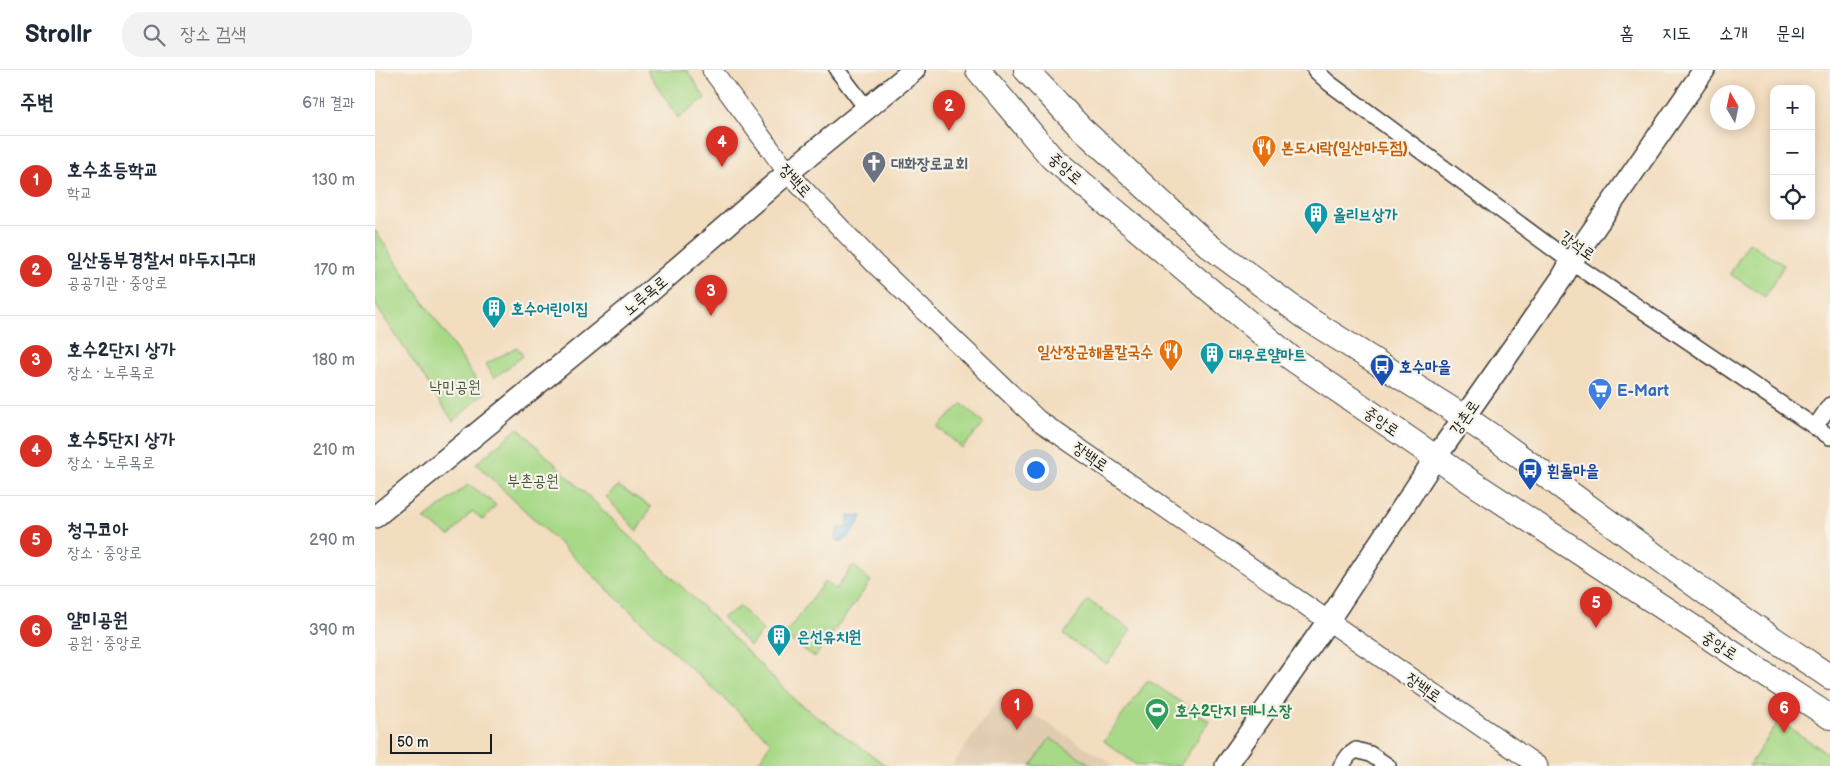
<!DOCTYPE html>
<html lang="ko">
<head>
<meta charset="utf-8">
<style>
  :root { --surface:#fff; --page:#f2f2f3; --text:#1f2937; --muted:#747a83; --line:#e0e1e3; --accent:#d93025 }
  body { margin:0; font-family:"Balsamiq Sans","Poor Story",sans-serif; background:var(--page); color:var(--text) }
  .controls { position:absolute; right:15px; top:15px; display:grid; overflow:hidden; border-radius:10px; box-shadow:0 2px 12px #0003 }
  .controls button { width:45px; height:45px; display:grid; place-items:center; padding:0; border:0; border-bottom:1px solid var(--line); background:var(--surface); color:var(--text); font:25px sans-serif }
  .compass { position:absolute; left:1335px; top:15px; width:45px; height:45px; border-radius:50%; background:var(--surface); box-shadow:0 2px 12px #0003; rotate:351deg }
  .scale { position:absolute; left:15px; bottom:12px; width:102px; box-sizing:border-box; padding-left:5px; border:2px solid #1c1c1c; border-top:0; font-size:14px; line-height:18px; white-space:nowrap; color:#1c1c1c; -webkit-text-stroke:4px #f7f3e8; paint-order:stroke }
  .you { position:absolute; left:660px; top:399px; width:18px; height:18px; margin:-12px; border:4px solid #fff; border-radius:50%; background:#1a73e8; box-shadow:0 0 0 8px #1a73e833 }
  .badge { display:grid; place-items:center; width:32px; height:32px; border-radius:50%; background:var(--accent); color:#fff; font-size:16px; font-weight:700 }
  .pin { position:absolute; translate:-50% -41px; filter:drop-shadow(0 1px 2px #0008) }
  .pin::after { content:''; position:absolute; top:26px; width:18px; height:15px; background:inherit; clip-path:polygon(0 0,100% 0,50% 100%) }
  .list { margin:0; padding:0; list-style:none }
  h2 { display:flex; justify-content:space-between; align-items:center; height:65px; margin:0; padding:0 20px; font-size:21px }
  h2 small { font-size:16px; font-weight:400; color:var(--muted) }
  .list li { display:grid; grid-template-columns:32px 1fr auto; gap:15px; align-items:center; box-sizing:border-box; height:90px; padding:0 20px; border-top:1px solid var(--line) }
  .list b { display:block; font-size:19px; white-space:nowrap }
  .list p { margin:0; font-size:16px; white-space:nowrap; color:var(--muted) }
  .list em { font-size:16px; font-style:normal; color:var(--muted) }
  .icon { flex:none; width:28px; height:28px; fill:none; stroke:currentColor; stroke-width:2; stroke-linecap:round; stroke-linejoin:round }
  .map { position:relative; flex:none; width:1455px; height:696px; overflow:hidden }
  header { display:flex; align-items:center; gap:30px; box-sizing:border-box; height:70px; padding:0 25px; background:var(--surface); border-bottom:1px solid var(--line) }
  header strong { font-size:24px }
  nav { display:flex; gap:28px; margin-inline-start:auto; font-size:18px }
  .search { width:350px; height:45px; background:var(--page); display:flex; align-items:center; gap:12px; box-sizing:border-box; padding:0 18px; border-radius:20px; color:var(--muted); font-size:19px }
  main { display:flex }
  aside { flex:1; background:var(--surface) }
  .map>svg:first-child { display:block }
</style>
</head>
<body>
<header>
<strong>Strollr</strong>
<div class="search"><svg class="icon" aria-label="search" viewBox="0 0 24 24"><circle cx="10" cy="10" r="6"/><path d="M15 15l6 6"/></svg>장소 검색</div>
<nav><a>홈</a><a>지도</a><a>소개</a><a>문의</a></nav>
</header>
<main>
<aside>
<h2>주변<small>6개 결과</small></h2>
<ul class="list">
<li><span class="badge">1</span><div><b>호수초등학교</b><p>학교</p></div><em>130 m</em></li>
<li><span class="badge">2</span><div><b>일산동부경찰서 마두지구대</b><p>공공기관 · 중앙로</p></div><em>170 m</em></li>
<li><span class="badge">3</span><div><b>호수2단지 상가</b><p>장소 · 노루목로</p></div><em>180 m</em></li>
<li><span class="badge">4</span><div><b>호수5단지 상가</b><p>장소 · 노루목로</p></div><em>210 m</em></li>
<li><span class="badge">5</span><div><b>청구코아</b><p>장소 · 중앙로</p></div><em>290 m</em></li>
<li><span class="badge">6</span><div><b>얄미공원</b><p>공원 · 중앙로</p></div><em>390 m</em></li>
</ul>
</aside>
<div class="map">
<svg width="1455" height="696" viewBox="0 0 1455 696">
  <rect width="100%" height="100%" fill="#f7f3e8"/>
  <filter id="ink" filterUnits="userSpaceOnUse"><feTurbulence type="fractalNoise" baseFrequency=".02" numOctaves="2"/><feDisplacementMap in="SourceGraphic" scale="10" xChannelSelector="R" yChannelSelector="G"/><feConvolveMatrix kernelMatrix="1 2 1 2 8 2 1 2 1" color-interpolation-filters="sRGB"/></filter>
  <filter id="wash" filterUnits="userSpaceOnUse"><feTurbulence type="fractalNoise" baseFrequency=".0096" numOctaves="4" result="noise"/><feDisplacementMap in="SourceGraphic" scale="20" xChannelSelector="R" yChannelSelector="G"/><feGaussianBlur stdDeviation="1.12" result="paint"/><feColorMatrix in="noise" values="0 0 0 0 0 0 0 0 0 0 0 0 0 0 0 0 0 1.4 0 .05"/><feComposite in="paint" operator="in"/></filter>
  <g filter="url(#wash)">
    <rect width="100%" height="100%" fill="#f3ddbf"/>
    <path fill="#e1ccb1" d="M626 624 740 696H577Z"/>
    <g fill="#a8d988" stroke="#627a52">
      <path d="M272 0H312L330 28 303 48Z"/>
      <path d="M0 160 110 323 78 351 0 234Z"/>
      <path d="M1374 172 1409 195 1390 227 1355 204Z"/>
      <path d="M142 277 148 286 119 308 111 294Z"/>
      <path d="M587 334 609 354 587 378 563 357Z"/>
      <path d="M143 358 336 545 422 632 512 696H381L396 672 311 594 101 394Z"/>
      <path d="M94 414 121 435 108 450 97 441 75 466 49 449Z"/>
      <path d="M243 416 276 437 262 461 231 427Z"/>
      <path d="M478 495 496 511 440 587 409 566 450 511 461 519Z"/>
      <path d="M713 530 756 560 732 594 688 565Z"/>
      <path d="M365 537 388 560 375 576 347 547Z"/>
      <path d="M773 610 834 651 805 696H763L729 671Z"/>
      <path d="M1404 651 1455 685V696H1374Z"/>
      <path d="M675 668 718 696H656Z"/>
    </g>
    <path fill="#75bded" stroke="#486c84" d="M473 446H487C481 458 476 467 464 472L461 468 463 459 473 457Z"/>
  </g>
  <g filter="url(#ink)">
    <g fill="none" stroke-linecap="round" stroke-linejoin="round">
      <defs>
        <g id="minor">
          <path d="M462 0 492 39"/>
          <path d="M940 0 954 13 1196 192 1455 367"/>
          <path d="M1440 357 1455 335"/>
          <path d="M966 696 974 685 981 680 995 684 1013 696"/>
        </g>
        <path id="tertiary" d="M337 0 413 103 500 194 663 350 1163 696"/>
        <g id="secondary">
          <path d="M0 447 270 226 403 111 539 0"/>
          <path d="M851 696 953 551 1061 387 1187 208 1196 192 1329 0"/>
        </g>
        <g id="primary">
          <path d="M603 0 677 88 916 288 1095 411 1455 647"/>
          <path d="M651 0 705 57 833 175 933 249 1089 347 1121 369 1338 528 1455 607"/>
        </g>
      </defs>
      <use href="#minor" stroke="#3c3934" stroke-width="18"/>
      <use href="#tertiary" stroke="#3c3934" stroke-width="21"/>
      <use href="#secondary" stroke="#3c3934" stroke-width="24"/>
      <use href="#primary" stroke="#3c3934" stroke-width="26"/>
      <use href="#minor" stroke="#fff" stroke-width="15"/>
      <use href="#tertiary" stroke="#fff" stroke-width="19"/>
      <use href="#secondary" stroke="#fff" stroke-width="21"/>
      <use href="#primary" stroke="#fff" stroke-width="24"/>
    </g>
  </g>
  <defs>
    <symbol id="restaurant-pin" viewBox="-11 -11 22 30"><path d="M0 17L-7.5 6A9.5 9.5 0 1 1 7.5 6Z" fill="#e8710a" stroke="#f7f3e8"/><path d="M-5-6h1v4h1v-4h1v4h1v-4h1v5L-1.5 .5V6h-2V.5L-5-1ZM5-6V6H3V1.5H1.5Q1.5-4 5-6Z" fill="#fff"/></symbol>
    <symbol id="church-pin" viewBox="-11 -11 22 30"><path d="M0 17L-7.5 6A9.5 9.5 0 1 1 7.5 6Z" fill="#6b7280" stroke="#f7f3e8"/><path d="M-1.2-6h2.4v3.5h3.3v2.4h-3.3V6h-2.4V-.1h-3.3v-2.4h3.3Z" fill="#fff"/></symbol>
    <symbol id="building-pin" viewBox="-11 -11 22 30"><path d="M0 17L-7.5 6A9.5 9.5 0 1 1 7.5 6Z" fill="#0f9aa8" stroke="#f7f3e8"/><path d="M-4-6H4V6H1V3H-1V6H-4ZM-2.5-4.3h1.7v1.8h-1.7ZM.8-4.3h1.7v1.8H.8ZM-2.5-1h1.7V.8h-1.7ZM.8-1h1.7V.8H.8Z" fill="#fff"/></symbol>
    <symbol id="bus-pin" viewBox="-11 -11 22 30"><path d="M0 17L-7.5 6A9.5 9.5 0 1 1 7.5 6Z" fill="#1a4fb4" stroke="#f7f3e8"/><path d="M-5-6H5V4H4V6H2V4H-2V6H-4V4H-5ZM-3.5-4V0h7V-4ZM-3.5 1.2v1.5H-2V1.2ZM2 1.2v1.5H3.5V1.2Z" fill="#fff"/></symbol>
    <symbol id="supermarket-pin" viewBox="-11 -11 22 30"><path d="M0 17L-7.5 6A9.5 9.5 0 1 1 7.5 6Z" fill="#3f7fe0" stroke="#f7f3e8"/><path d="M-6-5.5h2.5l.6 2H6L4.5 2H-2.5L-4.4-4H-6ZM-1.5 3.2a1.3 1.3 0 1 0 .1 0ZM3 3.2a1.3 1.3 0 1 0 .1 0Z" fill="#fff"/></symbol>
    <symbol id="stadium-pin" viewBox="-11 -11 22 30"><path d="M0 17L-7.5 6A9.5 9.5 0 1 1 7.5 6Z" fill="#2e9e5b" stroke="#f7f3e8"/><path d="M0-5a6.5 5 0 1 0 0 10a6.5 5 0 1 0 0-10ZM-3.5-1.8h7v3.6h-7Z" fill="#fff"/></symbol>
  </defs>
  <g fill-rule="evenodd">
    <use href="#restaurant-pin" x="875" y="63" width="28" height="38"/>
    <use href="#church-pin" x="485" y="79" width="28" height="38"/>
    <use href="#building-pin" x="927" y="130" width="28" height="38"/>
    <use href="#building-pin" x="105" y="224" width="28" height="38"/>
    <use href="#restaurant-pin" x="782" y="267" width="28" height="38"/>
    <use href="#building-pin" x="823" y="270" width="28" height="38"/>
    <use href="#bus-pin" x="993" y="282" width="28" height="38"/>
    <use href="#supermarket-pin" x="1211" y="306" width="28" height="38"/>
    <use href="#bus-pin" x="1141" y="386" width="28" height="38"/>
    <use href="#building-pin" x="390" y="552" width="28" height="38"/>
    <use href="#stadium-pin" x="768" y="626" width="28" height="38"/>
  </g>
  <g text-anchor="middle" stroke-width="4.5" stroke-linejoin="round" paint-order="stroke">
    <g font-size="16" font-weight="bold" fill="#c56008" stroke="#f7f3e8" text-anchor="start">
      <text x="906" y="83">본도시락(일산마두점)</text>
      <text x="778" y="287" text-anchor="end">일산장군해물칼국수</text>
    </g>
    <g font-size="16" font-weight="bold" fill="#5b616d" stroke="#f7f3e8" text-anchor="start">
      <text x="516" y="99">대화장로교회</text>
    </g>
    <g font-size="16" fill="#1c1c1c" stroke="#f7f3e8">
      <text transform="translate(691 98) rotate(41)" y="6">중앙로</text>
      <text transform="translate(421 110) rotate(48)" y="6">장백로</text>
      <text transform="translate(1203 175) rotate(35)" y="6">강석로</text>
      <text transform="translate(270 225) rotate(-40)" y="6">노루목로</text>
      <text transform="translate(1089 347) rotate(-55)" y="6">강촌로</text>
      <text transform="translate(1007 351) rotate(35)" y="6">중앙로</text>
      <text transform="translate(716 386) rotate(35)" y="6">장백로</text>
      <text transform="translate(1345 575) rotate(33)" y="6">중앙로</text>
      <text transform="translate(1049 617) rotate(35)" y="6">장백로</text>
    </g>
    <g font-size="16" font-weight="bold" fill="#0d838f" stroke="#f7f3e8" text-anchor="start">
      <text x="958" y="150">올리브상가</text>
      <text x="136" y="244">호수어린이집</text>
      <text x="854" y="290">대우로얄마트</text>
      <text x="422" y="572">은선유치원</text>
    </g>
    <g font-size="16" font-weight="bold" fill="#164399" stroke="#f7f3e8" text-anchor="start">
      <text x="1024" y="302">호수마을</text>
      <text x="1172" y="406">흰돌마을</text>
    </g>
    <g font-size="16" fill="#46553c" stroke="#f7f3e8">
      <text x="80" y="322">낙민공원</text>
      <text x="158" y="416">부촌공원</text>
    </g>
    <g font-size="16" font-weight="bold" fill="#366cbe" stroke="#f7f3e8" text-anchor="start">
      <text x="1242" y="326">E-Mart</text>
    </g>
    <g font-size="16" font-weight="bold" fill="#27864d" stroke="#f7f3e8" text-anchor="start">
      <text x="800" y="646">호수2단지 테니스장</text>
    </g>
  </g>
</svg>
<div class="controls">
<button>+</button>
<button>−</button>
<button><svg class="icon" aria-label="locate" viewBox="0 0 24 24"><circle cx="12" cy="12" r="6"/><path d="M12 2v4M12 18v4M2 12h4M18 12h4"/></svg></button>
</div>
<svg class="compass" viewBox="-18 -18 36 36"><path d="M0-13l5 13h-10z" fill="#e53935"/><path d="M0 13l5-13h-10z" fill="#747a83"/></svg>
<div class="scale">50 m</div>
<div class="you"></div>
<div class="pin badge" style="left:642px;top:660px">1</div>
<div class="pin badge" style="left:574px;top:61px">2</div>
<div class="pin badge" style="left:336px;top:246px">3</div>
<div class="pin badge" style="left:347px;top:97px">4</div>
<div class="pin badge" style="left:1221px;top:558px">5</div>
<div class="pin badge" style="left:1409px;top:663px">6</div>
</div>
</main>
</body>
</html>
